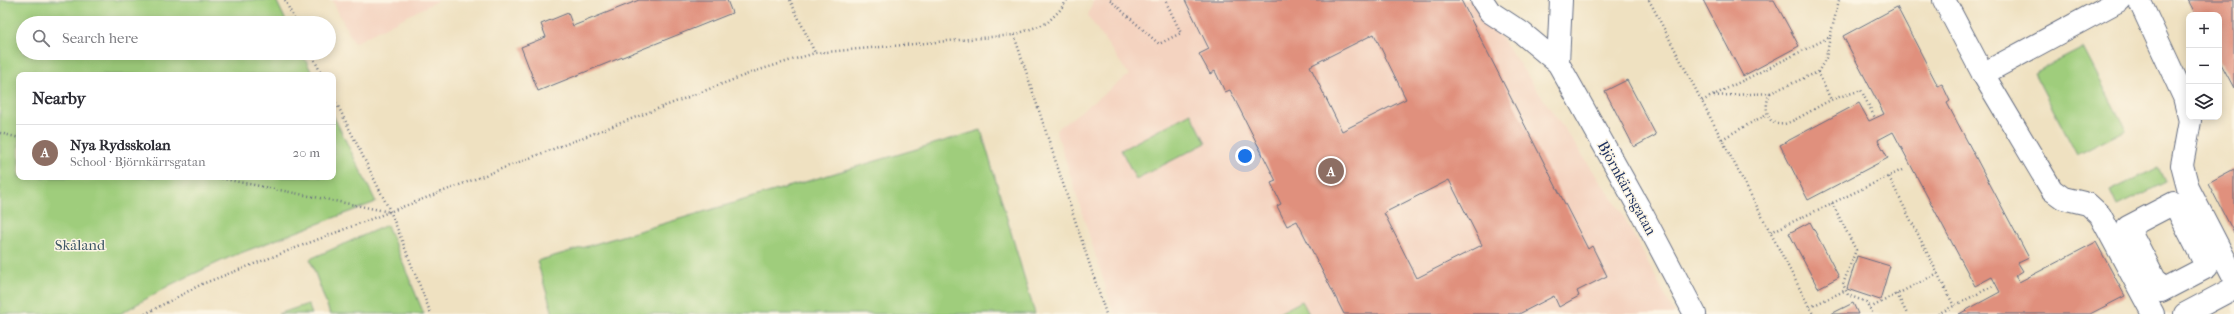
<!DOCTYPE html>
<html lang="en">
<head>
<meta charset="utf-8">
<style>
  :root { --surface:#fff; --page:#f7f7f7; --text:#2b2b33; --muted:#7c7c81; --line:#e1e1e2; --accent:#d93025 }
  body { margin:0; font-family:"IM FELL French Canon",serif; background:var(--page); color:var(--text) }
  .controls { position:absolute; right:12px; top:12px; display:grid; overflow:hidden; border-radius:8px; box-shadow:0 2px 10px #0003 }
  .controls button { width:36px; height:36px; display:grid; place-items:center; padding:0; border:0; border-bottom:1px solid var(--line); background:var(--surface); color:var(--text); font:20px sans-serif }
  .you { position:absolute; left:1245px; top:156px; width:14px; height:14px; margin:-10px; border:3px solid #fff; border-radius:50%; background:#1a73e8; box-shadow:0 0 0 6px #1a73e833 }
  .badge { display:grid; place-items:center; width:26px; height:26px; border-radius:50%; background:var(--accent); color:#fff; font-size:13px; font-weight:700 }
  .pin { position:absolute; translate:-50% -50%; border:2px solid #fff; box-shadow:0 1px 4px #0006 }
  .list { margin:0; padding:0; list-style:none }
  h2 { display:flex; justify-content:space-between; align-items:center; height:52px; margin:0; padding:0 16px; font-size:17px }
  h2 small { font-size:13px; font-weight:400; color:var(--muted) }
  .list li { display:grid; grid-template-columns:26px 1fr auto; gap:12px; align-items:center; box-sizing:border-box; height:56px; padding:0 16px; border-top:1px solid var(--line) }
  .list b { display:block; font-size:15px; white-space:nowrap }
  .list p { margin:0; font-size:13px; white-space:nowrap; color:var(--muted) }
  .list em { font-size:13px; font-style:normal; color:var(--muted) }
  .icon { flex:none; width:22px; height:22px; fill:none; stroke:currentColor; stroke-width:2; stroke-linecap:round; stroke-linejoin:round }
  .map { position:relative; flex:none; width:2234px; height:314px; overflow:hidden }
  .search { position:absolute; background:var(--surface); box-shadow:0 2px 10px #0003; left:16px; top:16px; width:320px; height:44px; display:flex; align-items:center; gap:10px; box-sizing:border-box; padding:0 14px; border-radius:22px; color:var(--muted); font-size:15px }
  .panel { position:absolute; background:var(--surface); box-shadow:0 2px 10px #0003; left:16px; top:72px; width:320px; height:108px; border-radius:8px }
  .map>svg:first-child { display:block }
</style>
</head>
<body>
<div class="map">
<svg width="2234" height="314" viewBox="0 0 2234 314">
  <rect width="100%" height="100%" fill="#fcf5e5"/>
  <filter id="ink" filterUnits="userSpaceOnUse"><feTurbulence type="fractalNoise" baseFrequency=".025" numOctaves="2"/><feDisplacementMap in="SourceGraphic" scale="8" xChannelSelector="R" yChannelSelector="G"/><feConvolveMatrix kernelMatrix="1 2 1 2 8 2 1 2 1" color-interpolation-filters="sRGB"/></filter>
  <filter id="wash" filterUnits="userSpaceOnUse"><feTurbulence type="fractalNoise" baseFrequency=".012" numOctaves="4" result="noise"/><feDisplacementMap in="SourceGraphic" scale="16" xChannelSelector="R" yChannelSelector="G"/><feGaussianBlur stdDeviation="0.9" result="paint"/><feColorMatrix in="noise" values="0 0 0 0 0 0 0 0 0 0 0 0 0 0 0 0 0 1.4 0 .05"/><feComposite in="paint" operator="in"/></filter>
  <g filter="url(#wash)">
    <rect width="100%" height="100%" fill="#efe1c1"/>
    <g fill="#f4d3c0">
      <path d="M332 0H439L354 43Z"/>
      <path d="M1093 0H1475L1621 211 1675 314H1114L1056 130 1129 75 1088 16Z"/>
    </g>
    <g fill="#9fcd7b" stroke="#5d7e6c">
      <path d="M0 0H276L287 23H23V53H302L313 75H19V177H333V115L376 202 230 257 170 285 120 314H0Z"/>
      <path d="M2083 48 2126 130 2077 155 2034 73Z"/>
      <path d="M1191 113 1206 143 1136 179 1121 150Z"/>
      <path d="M981 130 1035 314H553L537 261Z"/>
      <path d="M2159 167 2166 182 2117 206 2110 191Z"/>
      <path d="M387 225 424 314H330L310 259Z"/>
      <path d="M1302 301 1309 314H1277Z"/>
      <path d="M308 304 312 314H278Z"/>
    </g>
    <g id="blocks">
      <g fill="#e0907d" fill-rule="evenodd">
        <path d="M639 0H727L732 13 538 91 521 47 546 37 541 24 568 13 573 26Z"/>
        <path d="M1185 0H1461L1588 249 1592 246 1607 276 1577 291 1579 296 1559 307 1554 296 1519 314H1344L1297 221 1287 226 1277 206 1281 204 1271 183 1276 181 1230 90 1225 92 1215 71 1210 74 1199 54 1209 49ZM1374 34 1406 99 1342 131 1310 66ZM1449 180 1482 245 1417 278 1384 213Z"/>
        <path d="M1703 0H1774L1799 46 1743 76Z"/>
        <path d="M2188 0H2234V88L2219 60V15H2196Z"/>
        <path d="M1897 7 1938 86 1942 84 1950 101 1947 103 2029 258 2018 263 2023 271 2015 276 2019 282 2096 242 2125 296 2090 314H1959L2000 292 1992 277 1975 286 1893 132 1878 140 1888 158 1808 200 1780 145 1859 103 1869 121 1884 114 1843 36Z"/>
        <path d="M1627 80 1656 135 1634 147 1605 91Z"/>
        <path d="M2234 169V233L2208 183Z"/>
        <path d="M1810 222 1839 277 1818 288 1789 233Z"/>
        <path d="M1857 256 1890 266 1880 300 1847 289Z"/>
        <path d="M1853 303 1858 314H1831Z"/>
      </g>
    </g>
  </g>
  <g filter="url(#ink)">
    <use href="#blocks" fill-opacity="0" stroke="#656d81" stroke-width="1"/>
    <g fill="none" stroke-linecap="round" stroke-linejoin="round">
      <defs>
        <g id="minor">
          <path d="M1482 0 1490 12 1522 33 1558 63 1638 206 1695 314"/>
          <path d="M1944 0 1983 74 2052 190 2063 198 2088 204 2100 215 2153 314"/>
          <path d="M2139 0 2184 97 2190 121 2182 165 2188 188 2234 277"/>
          <path d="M1558 63 1561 0"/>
          <path d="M1983 74 2120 0"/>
          <path d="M2174 203 2207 267 2161 291 2128 227Z"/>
          <path d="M2185 314 2234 288"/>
        </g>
      </defs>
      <use href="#minor" stroke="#656d81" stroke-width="24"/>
      <g stroke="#656d81" stroke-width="2.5" stroke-dasharray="1 3" stroke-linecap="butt">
        <path d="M285 0 296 23"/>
        <path d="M790 0 815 53"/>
        <path d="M1110 0 1159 44 1181 33 1165 0"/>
        <path d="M1649 0 1813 314"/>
        <path d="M1014 35 1106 314"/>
        <path d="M311 53 322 75"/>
        <path d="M1818 72 1831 100"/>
        <path d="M1770 93 1818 72 1826 58 1830 37"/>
        <path d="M333 96 391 213 431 314"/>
        <path d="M1714 96 1770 93C1764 105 1765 127 1784 124 1794 122 1818 106 1829 101 1839 96 1851 94 1861 90L1875 118"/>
        <path d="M1702 101 1830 37 1839 0"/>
        <path d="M0 133 19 138"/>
        <path d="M1722 139 1767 114"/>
        <path d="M214 177 390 212"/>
        <path d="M1889 177 1954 306"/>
        <path d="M1832 203 1856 250 1843 284 1848 295 1866 302 1873 314"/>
        <path d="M1771 232 1902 170"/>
        <path d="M1897 294 1907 314"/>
        <path d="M1810 307 1846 290"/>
        <path d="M1870 308 1938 273"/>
        <path d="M145 314 202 284 756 71 815 53 1014 35 1047 23 1060 10 1067 0"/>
        <path d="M1938 314 1993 286"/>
      </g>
      <use href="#minor" stroke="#fff" stroke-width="22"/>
    </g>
  </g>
  <g text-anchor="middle" stroke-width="3" stroke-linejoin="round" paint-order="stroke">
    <g font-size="15" fill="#1b2f5e" stroke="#fcf5e5">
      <text transform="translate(1627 188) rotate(61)" y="5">Björnkärrsgatan</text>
    </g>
    <g font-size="15" fill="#3c5665" stroke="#fcf5e5">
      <text x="80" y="250">Skåland</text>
    </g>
  </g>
</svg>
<div class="controls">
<button>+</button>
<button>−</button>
<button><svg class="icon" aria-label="layers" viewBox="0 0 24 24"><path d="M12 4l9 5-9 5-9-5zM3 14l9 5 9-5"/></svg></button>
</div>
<div class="you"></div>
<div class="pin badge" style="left:1331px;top:171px;background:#8d6e63">A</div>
<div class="search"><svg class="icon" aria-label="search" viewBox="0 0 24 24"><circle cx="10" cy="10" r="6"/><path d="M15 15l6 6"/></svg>Search here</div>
<section class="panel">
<h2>Nearby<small></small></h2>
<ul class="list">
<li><span class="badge" style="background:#8d6e63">A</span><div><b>Nya Rydsskolan</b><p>School · Björnkärrsgatan</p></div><em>20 m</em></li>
</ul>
</section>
</div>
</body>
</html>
